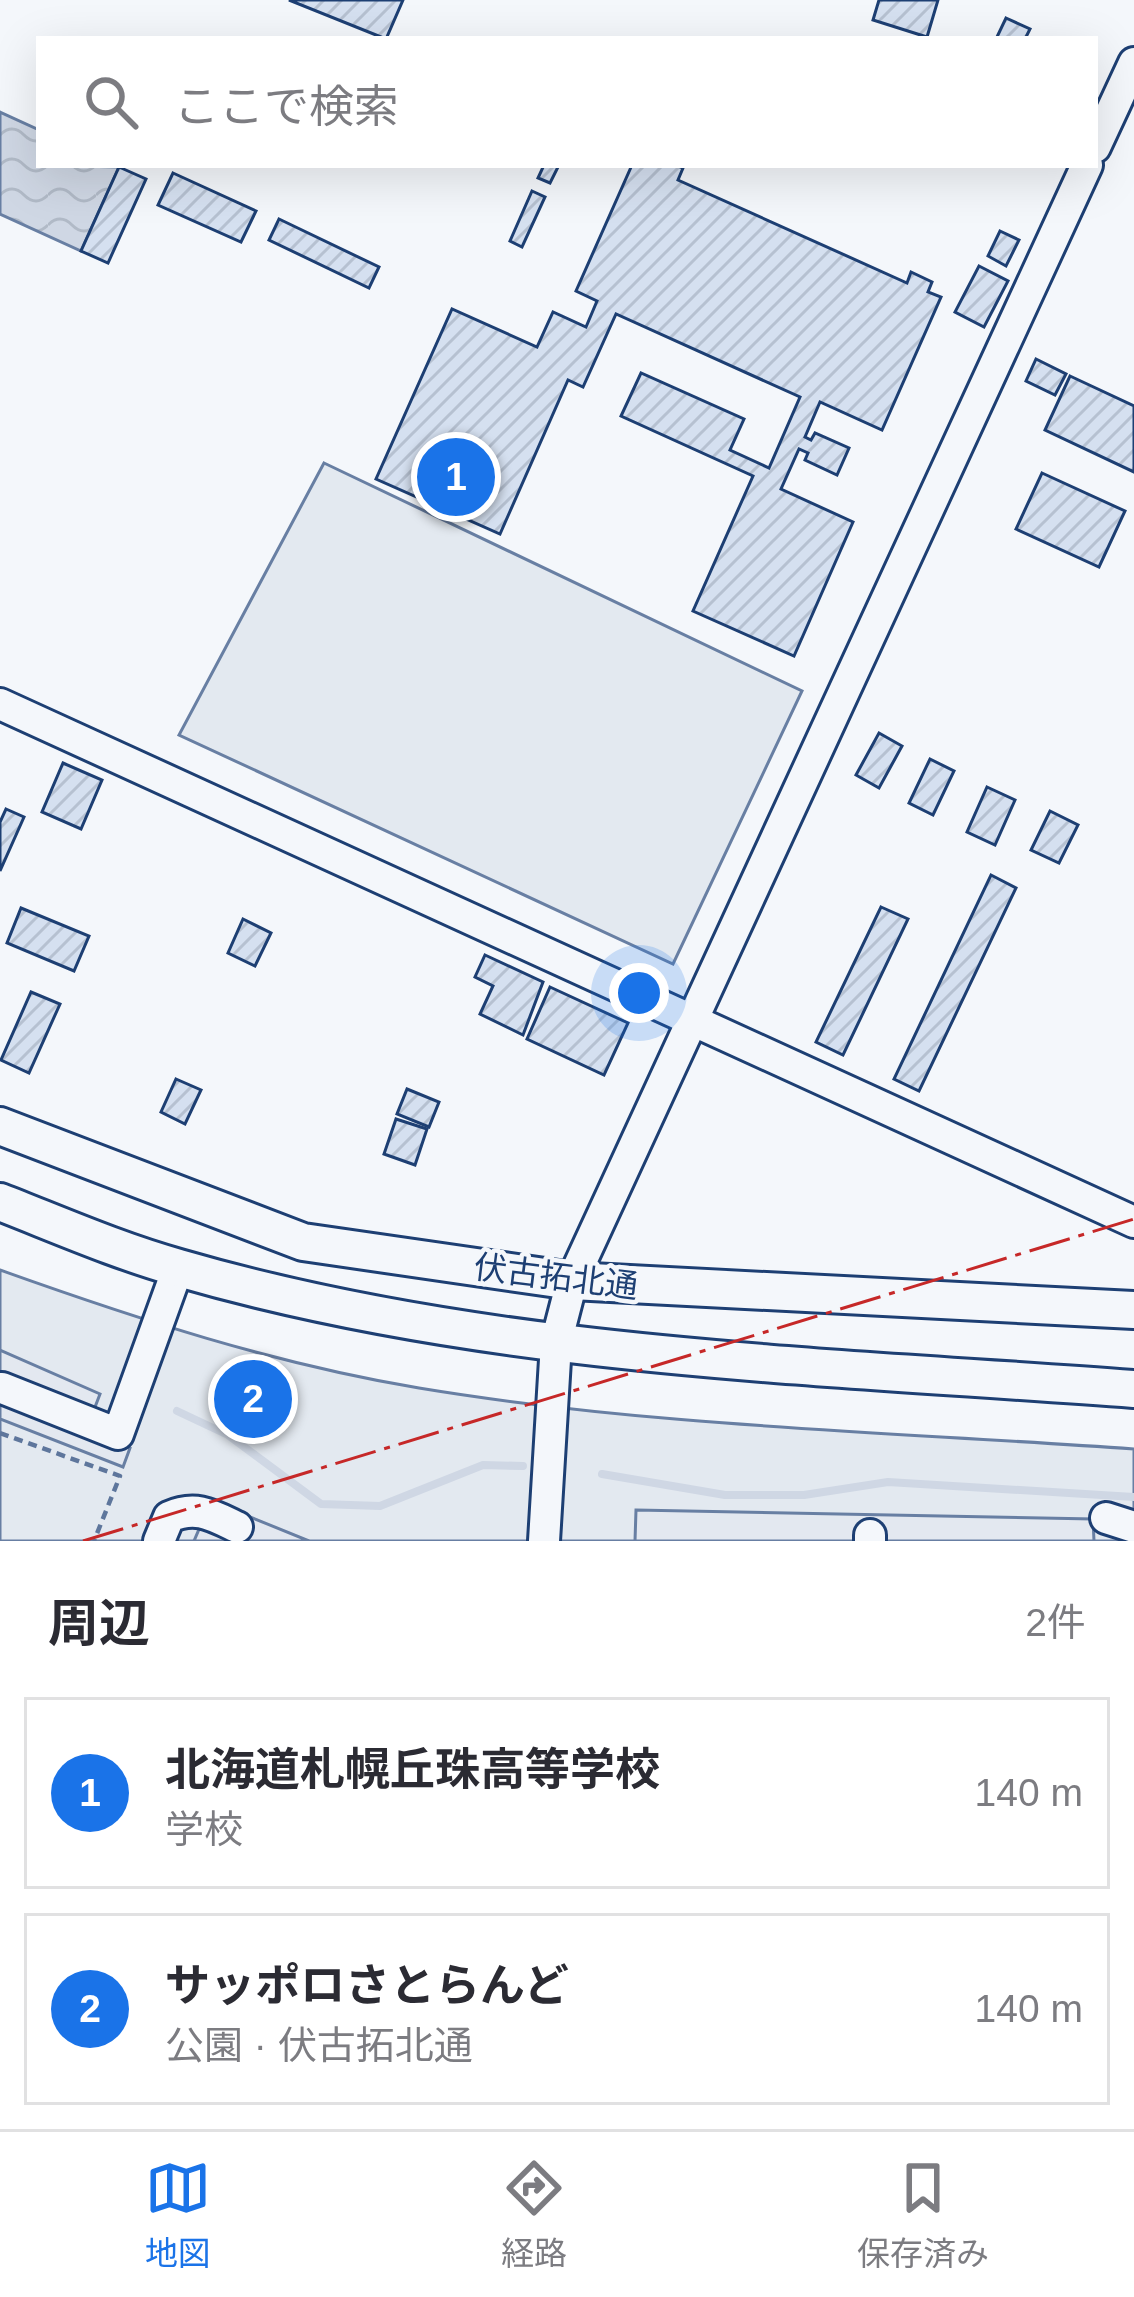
<!DOCTYPE html>
<html lang="ja">
<head>
<meta charset="utf-8">
<style>
  :root { --surface:#fff; --page:#f7f7f7; --text:#2b2b33; --muted:#7c7c81; --line:#e1e1e2; --accent:#1a73e8 }
  body { margin:0; font-family:Helvetica,"Noto Sans JP",sans-serif; background:var(--page); color:var(--text) }
  .you { position:absolute; left:639px; top:993px; width:42px; height:42px; margin:-30px; border:9px solid #fff; border-radius:50%; background:#1a73e8; box-shadow:0 0 0 18px #1a73e833 }
  .badge { display:grid; place-items:center; width:78px; height:78px; border-radius:50%; background:var(--accent); color:#fff; font-size:39px; font-weight:700 }
  .pin { position:absolute; translate:-50% -50%; border:6px solid #fff; box-shadow:0 3px 12px #0006 }
  .list { margin:0; padding:0; list-style:none }
  h2 { display:flex; justify-content:space-between; align-items:center; height:156px; margin:0; padding:0 48px; font-size:51px }
  h2 small { font-size:39px; font-weight:400; color:var(--muted) }
  .list li { display:grid; grid-template-columns:78px 1fr auto; gap:36px; align-items:center; box-sizing:border-box; height:192px; margin:0 24px 24px; padding:0 24px; border:3px solid var(--line); border-radius:0px }
  .list b { display:block; font-size:45px; white-space:nowrap }
  .list p { margin:0; font-size:39px; white-space:nowrap; color:var(--muted) }
  .list em { font-size:39px; font-style:normal; color:var(--muted) }
  .icon { flex:none; width:66px; height:66px; fill:none; stroke:currentColor; stroke-width:2; stroke-linecap:round; stroke-linejoin:round }
  .map { position:relative; flex:none; width:1134px; height:1541px; overflow:hidden }
  .search { position:absolute; background:var(--surface); box-shadow:0 12px 48px #0002; left:36px; right:36px; top:36px; height:132px; display:flex; align-items:center; gap:30px; box-sizing:border-box; padding:0 42px; border-radius:0px; color:var(--muted); font-size:45px }
  .sheet { height:588px; background:var(--surface) }
  nav { display:flex; justify-content:space-around; align-items:center; box-sizing:border-box; height:168px; border-top:3px solid var(--line); background:var(--surface); font-size:33px; color:var(--muted) }
  nav a { display:grid; justify-items:center; gap:6px }
  nav .on { color:var(--accent) }
  .map>svg:first-child { display:block }
</style>
</head>
<body>
<div class="map">
<svg width="1134" height="1541" viewBox="0 0 1134 1541">
  <defs>
    <pattern id="water-waves" width="16" height="10" patternUnits="userSpaceOnUse" patternTransform="scale(3)"><rect width="16" height="10" fill="#cfd7e4"/><path d="M0 5q4-4 8 0t8 0" fill="none" stroke="#b1bac7"/></pattern>
    <pattern id="building-hatch" width="6" height="6" patternUnits="userSpaceOnUse" patternTransform="scale(3)"><rect width="6" height="6" fill="#d5e0f0"/><path d="M-1 1l2-2M0 6l6-6M5 7l2-2" fill="none" stroke="#b6c1d1"/></pattern>
  </defs>
  <rect width="100%" height="100%" fill="#f4f7fb"/>
  <g fill="#e3e9f0" stroke="#687fa3" stroke-width="3">
    <path d="M324 463 802 691 673 964 179 735Z"/>
    <path d="M0 1270C137 1319 275 1364 419 1388 654 1427 897 1432 1134 1449V1541H0Z"/>
  </g>
  <g fill="#e3e8f0" stroke="#687fa3" stroke-width="3">
    <path d="M0 1350 100 1394 87 1428 130 1448 123 1467 0 1419Z"/>
    <path d="M211 1501 309 1541H194Z"/>
    <path d="M636 1510 1093 1519 1094 1541H635Z"/>
  </g>
  <path fill="url(#water-waves)" stroke="#687fa3" stroke-width="3" d="M0 112 39 130V165L119 167 81 251 0 214Z"/>
  <g fill="none" stroke-linecap="round" stroke-linejoin="round">
    <g stroke="#cfd7e4" stroke-width="8">
      <path d="M177 1411 228 1435 321 1504 380 1506 483 1465 523 1466"/>
      <path d="M602 1474 725 1495H804L888 1482 1134 1497"/>
    </g>
  </g>
  <g fill="url(#building-hatch)" stroke="#1d3f73" stroke-width="3">
    <path d="M289 0H403L386 39Z"/>
    <path d="M879 0H938L927 37 873 20Z"/>
    <path d="M1006 18 1030 29 1026 37 1031 39H996Z"/>
    <path d="M544 165H559L550 183 538 178Z"/>
    <path d="M632 165H676L683 168 678 180 907 283 911 272 932 282 928 292 941 297 882 430 820 402 805 437 811 440 815 433 849 448 837 475 805 460 808 453 799 449 781 489 853 522 794 656 693 611 753 476 621 416 641 373 744 419 730 450 769 468 800 397 616 314 583 387 568 380 500 534 376 479 452 309 537 347 553 312 586 327 597 301 576 291Z"/>
    <path d="M119 167 146 179 108 263 81 251Z"/>
    <path d="M173 173 256 211 241 242 158 205Z"/>
    <path d="M532 191 545 197 522 247 510 241Z"/>
    <path d="M279 219 379 267 369 288 269 240Z"/>
    <path d="M1000 231 1019 240 1006 266 988 256Z"/>
    <path d="M979 266 1008 281 984 327 955 312Z"/>
    <path d="M1036 359 1066 374 1055 395 1026 381Z"/>
    <path d="M1070 376 1134 406V472L1045 430Z"/>
    <path d="M1042 473 1125 511 1099 567 1016 529Z"/>
    <path d="M879 733 902 746 879 788 856 775Z"/>
    <path d="M930 759 954 771 933 815 909 803Z"/>
    <path d="M63 763 102 780 81 829 42 812Z"/>
    <path d="M987 787 1015 800 995 845 967 832Z"/>
    <path d="M6 809 24 817 0 871V822Z"/>
    <path d="M1050 811 1078 825 1059 863 1031 850Z"/>
    <path d="M991 875 1016 888 919 1091 894 1079Z"/>
    <path d="M881 907 908 919 843 1055 816 1042Z"/>
    <path d="M21 908 89 936 74 971 7 943Z"/>
    <path d="M243 919 271 933 255 966 228 953Z"/>
    <path d="M485 955 543 982 523 1035 480 1014 493 986 475 977Z"/>
    <path d="M550 987 628 1023 604 1075 527 1039Z"/>
    <path d="M31 992 60 1004 29 1073 1 1060Z"/>
    <path d="M176 1079 201 1090 185 1124 161 1112Z"/>
    <path d="M407 1089 439 1102 429 1127 397 1114Z"/>
    <path d="M396 1119 427 1129 415 1165 384 1154Z"/>
  </g>
  <g fill="none" stroke-linecap="round" stroke-linejoin="round">
    <defs>
      <g id="minor">
        <path d="M1095 147 1134 63"/>
        <path d="M0 704 1134 1222"/>
        <path d="M2 1388 118 1434 178 1268"/>
        <path d="M1106 1518 1134 1527"/>
        <path d="M870 1535V1541"/>
        <path d="M159 1541 169 1517C196 1505 212 1515 237 1527"/>
        <path d="M544 1541 556 1343 572 1281 1087 165"/>
      </g>
      <g id="major">
        <path d="M0 1126 303 1242 572 1281 1134 1310"/>
        <path d="M0 1202C59 1225 118 1251 179 1268 489 1358 815 1365 1134 1389"/>
      </g>
    </defs>
    <use href="#minor" stroke="#1d3f73" stroke-width="36"/>
    <use href="#major" stroke="#1d3f73" stroke-width="42"/>
    <path stroke="#5e769c" stroke-width="4.5" stroke-dasharray="9 6" stroke-linecap="butt" d="M0 1433 120 1476 94 1541"/>
    <use href="#minor" stroke="#f4f7fb" stroke-width="30"/>
    <use href="#major" stroke="#f4f7fb" stroke-width="36"/>
    <path stroke="#c62828" stroke-width="3" stroke-dasharray="42 9 6 9" stroke-linecap="butt" d="M83 1541 1134 1219"/>
  </g>
  <g text-anchor="middle" stroke-width="9" stroke-linejoin="round" paint-order="stroke">
    <g font-size="33" fill="#1d3f73" stroke="#f4f7fb">
      <text transform="translate(556 1276) rotate(7)" y="12">伏古拓北通</text>
    </g>
  </g>
</svg>
<div class="you"></div>
<div class="pin badge" style="left:456px;top:477px">1</div>
<div class="pin badge" style="left:253px;top:1399px">2</div>
<div class="search"><svg class="icon" aria-label="search" viewBox="0 0 24 24"><circle cx="10" cy="10" r="6"/><path d="M15 15l6 6"/></svg>ここで検索</div>
</div>
<section class="sheet">
<h2>周辺<small>2件</small></h2>
<ul class="list">
<li><span class="badge">1</span><div><b>北海道札幌丘珠高等学校</b><p>学校</p></div><em>140 m</em></li>
<li><span class="badge">2</span><div><b>サッポロさとらんど</b><p>公園 · 伏古拓北通</p></div><em>140 m</em></li>
</ul>
</section>
<nav>
<a class="on"><svg class="icon" aria-label="map" viewBox="0 0 24 24"><path d="M3 6l6-2 6 2 6-2v14l-6 2-6-2-6 2zM9 4v14M15 6v14"/></svg>地図</a>
<a><svg class="icon" aria-label="directions" viewBox="0 0 24 24"><path d="M12 3l9 9-9 9-9-9zM9 14v-3h6M13 9l2 2-2 2"/></svg>経路</a>
<a><svg class="icon" aria-label="saved" viewBox="0 0 24 24"><path d="M7 4h10v16l-5-4-5 4z"/></svg>保存済み</a>
</nav>
</body>
</html>
